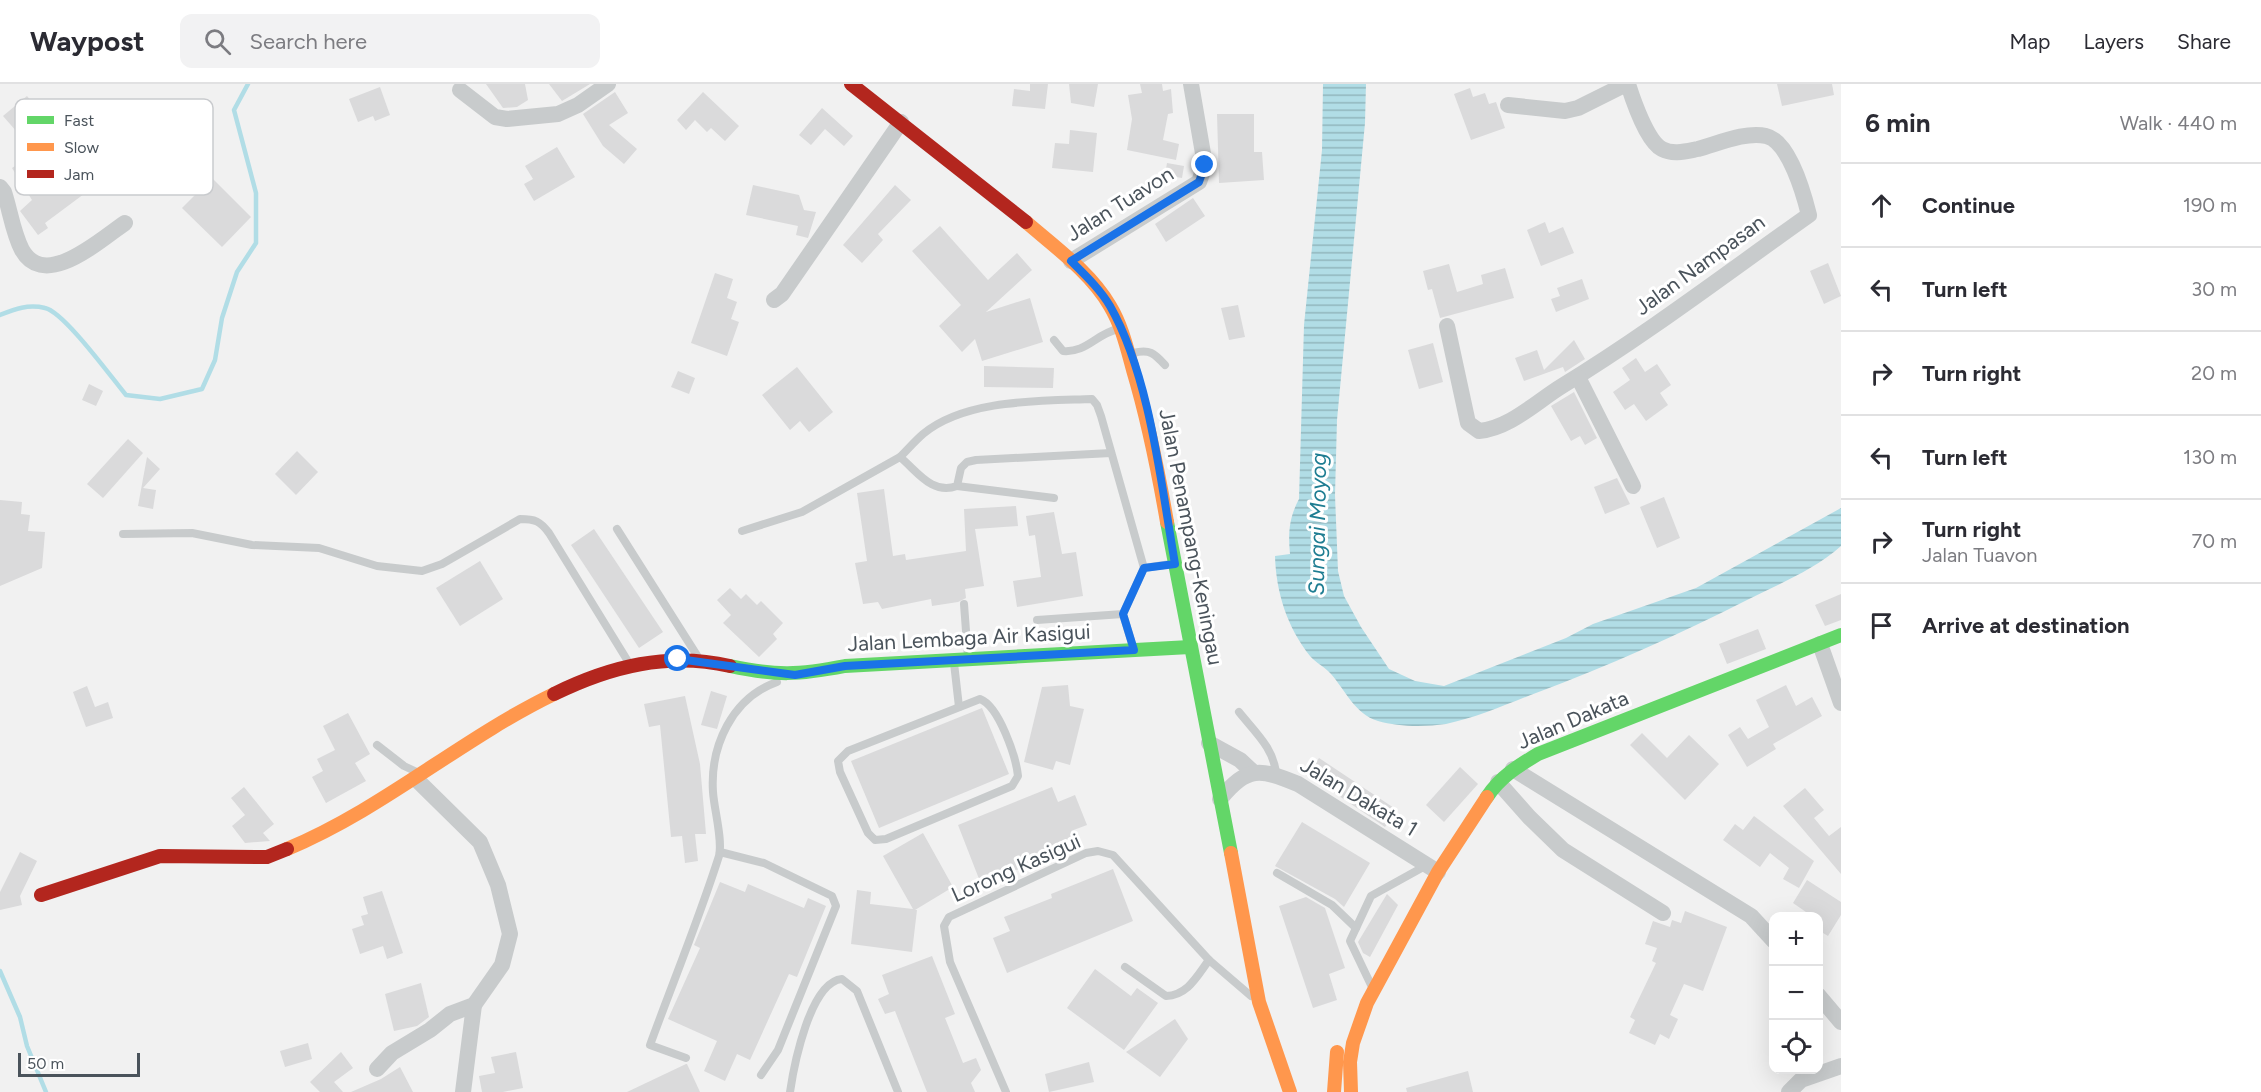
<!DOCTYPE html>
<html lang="en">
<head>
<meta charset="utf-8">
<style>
  :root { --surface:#fff; --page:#f2f2f3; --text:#2b2b33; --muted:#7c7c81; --line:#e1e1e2 }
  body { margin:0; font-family:Figtree,sans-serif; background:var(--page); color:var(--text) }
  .controls { position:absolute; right:18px; bottom:18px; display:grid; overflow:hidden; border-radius:12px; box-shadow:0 6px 24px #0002 }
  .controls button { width:54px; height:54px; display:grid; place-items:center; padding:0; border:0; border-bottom:2px solid var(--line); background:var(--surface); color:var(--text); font:30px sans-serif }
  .scale { position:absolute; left:18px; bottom:15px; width:122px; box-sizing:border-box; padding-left:6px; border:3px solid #4a535b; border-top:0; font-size:16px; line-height:21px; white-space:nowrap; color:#4a535b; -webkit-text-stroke:4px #fff; paint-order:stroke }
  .stop { position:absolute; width:18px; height:18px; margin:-14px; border:4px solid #1a73e8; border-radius:50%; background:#fff }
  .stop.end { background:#1a73e8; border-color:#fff; box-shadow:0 2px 6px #0008 }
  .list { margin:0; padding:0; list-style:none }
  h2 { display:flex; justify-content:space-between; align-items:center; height:78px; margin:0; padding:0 24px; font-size:26px }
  h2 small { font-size:20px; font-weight:400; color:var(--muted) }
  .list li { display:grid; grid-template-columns:39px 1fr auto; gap:18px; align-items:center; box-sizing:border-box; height:84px; padding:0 24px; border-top:2px solid var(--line) }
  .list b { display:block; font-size:22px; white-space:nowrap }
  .list p { margin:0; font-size:20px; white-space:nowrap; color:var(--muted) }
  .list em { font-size:20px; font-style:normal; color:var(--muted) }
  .icon { flex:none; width:33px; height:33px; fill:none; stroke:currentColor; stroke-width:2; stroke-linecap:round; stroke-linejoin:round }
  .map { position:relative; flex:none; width:1841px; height:1008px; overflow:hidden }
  header { display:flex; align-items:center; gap:36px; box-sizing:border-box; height:84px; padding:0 30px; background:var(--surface); border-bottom:2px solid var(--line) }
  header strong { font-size:28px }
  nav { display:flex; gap:33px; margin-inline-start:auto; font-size:21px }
  .search { width:420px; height:54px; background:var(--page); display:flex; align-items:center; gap:15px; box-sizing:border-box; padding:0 21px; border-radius:12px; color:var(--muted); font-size:22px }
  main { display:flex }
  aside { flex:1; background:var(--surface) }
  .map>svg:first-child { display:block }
</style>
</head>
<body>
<header>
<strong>Waypost</strong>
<div class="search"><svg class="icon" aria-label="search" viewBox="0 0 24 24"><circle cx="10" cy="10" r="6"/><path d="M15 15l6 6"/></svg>Search here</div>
<nav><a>Map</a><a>Layers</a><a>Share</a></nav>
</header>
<main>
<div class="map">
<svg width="1841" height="1008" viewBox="0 0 1841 1008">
  <defs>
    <pattern id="water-rules" width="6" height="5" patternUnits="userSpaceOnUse" patternTransform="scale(1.5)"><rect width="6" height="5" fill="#b1dde6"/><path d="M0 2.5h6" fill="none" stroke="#92b6bd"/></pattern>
  </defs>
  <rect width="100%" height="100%" fill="#f1f1f1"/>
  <path fill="url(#water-rules)" d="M1323 0H1366L1365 39 1337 336 1335 411 1338 487 1344 512 1361 543 1389 585 1415 597 1444 602 1566 554 1593 540 1696 504 1841 424V462C1814 486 1779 500 1747 516 1678 551 1608 582 1536 609 1507 620 1476 634 1446 640 1425 643 1398 643 1378 637 1355 630 1345 606 1331 590 1325 583 1316 579 1310 572 1287 543 1276 508 1275 472L1290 470C1288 449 1289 434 1299 415L1304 241 1322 66Z"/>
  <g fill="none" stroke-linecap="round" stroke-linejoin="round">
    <g stroke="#b1dde6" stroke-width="4.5">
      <path d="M0 231C15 225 28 220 45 224 64 228 111 293 126 311L160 315 202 305 215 276 222 234 237 188 256 159V109L234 26 248 0"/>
      <path d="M0 887 20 933 27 962 46 1008"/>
    </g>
  </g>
  <g fill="#dadadb">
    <path d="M486 0H525L528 16 517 23 503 24Z"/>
    <path d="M549 0H590L562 17Z"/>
    <path d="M1030 0H1048L1045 25 1012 22 1014 5 1030 7Z"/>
    <path d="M1069 0H1098L1094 23 1071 19Z"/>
    <path d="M1140 0H1162L1163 7 1171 5 1173 29 1168 30 1163 56 1179 60 1176 76 1127 66 1132 35 1128 11 1142 9Z"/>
    <path d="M1777 0H1832L1834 11 1782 22Z"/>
    <path d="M380 3 390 31 375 37 373 32 358 38 349 15Z"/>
    <path d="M1470 4 1473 13 1485 9 1489 20 1496 18 1505 44 1471 56 1454 10Z"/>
    <path d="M615 8 628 29 609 41 637 65 624 80 603 62 583 30Z"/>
    <path d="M703 8 739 42 725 57 711 44 707 48 695 36 686 46 677 36Z"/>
    <path d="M27 12 40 28 17 48 3 32Z"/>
    <path d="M822 24 853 52 844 62 825 45 811 61 799 51Z"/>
    <path d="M98 26 105 42 125 33 133 50 102 64 98 55 70 74 92 104 45 139 48 144 38 151 20 127 32 116 12 84 71 46 79 58Z"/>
    <path d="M1217 30H1254V68H1262L1264 96 1219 99Z"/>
    <path d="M1070 46 1097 49 1093 88 1052 84 1055 59 1069 60Z"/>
    <path d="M557 63 575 93 534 117 524 100 533 95 525 82Z"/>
    <path d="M1167 79 1184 82 1182 94 1165 91Z"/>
    <path d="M212 94 251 133 222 163 182 124Z"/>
    <path d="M753 101 799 111 804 126 816 128 808 154 796 151 798 142 746 131Z"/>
    <path d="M895 101 911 116 878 150 883 156 862 179 843 161Z"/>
    <path d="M1193 114 1205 132 1166 158 1155 140Z"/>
    <path d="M1545 138 1549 149 1563 143 1574 169 1541 182 1527 146Z"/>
    <path d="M940 142 988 196 1017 169 1032 186 986 228 1030 214 1043 258 982 277 975 255 962 268 939 242 961 221 912 167Z"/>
    <path d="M1828 179 1841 212 1824 220 1810 187Z"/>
    <path d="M1449 180 1457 208 1483 200 1481 191 1505 184 1514 214 1440 234 1432 205 1428 206 1423 187Z"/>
    <path d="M715 189 733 195 727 214 737 218 731 235 739 238 727 272 691 259Z"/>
    <path d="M1582 195 1589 215 1556 228 1551 215 1560 212 1557 204Z"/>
    <path d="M1238 221 1245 253 1229 256 1221 224Z"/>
    <path d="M1574 256 1585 275 1565 288 1563 283 1524 297 1515 274 1537 266 1544 286Z"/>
    <path d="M1433 259 1443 298 1419 305 1408 266Z"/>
    <path d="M1636 274 1645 288 1657 280 1671 301 1660 309 1668 321 1646 337 1634 320 1625 326 1613 308 1630 296 1622 284Z"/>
    <path d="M984 282 1054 284 1053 304 984 303Z"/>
    <path d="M797 283 833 328 809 348 800 337 790 346 762 311Z"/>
    <path d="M678 287 695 294 689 310 671 303Z"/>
    <path d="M89 300 103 307 96 322 82 316Z"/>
    <path d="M1574 308 1597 354 1585 361 1580 352 1571 357 1551 322Z"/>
    <path d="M128 355 143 369 103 414 87 400Z"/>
    <path d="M297 367 318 388 296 411 275 390Z"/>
    <path d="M147 373 160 385 143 404 156 406 153 425 138 422Z"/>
    <path d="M1617 394 1630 420 1605 430 1594 403Z"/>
    <path d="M884 405 893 472 905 470 906 476 966 467 964 425 1016 422 1018 442 975 445 984 502 965 505 966 514 958 518 932 522 931 515 882 525 878 518 863 520 855 479 867 477 857 409Z"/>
    <path d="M1664 413 1680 454 1657 464 1640 423Z"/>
    <path d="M0 416 22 418 21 430 30 431 28 447 45 448 42 484 0 502Z"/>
    <path d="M1054 428 1062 470 1076 468 1083 512 1017 523 1013 497 1041 493 1035 451 1029 452 1026 432Z"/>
    <path d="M594 445 663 548 639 564 571 461Z"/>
    <path d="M480 477 503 515 460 542 436 504Z"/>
    <path d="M730 504 741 515 746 510 757 521 761 517 783 539 773 550 777 555 759 573 723 539 731 531 717 516Z"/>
    <path d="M1841 510V536L1825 542 1815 521Z"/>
    <path d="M1758 545 1766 565 1727 580 1719 560Z"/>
    <path d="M1068 601 1070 622 1084 625 1070 681 1056 677 1053 686 1024 678 1042 603Z"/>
    <path d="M1786 601 1796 622 1812 613 1822 632 1773 660 1776 665 1747 683 1728 651 1740 643 1748 655 1769 643 1756 616Z"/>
    <path d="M87 602 95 623 108 618 113 634 86 643 73 608Z"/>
    <path d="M711 607 727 612 717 645 701 641Z"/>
    <path d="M685 612 700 680 706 750H695L698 777 685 779 682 752 671 753 660 641 649 643 644 620Z"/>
    <path d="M982 624 1009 690 879 744 851 677Z"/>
    <path d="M348 629 370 670 355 679 366 697 326 719 312 693 323 687 317 675 335 666 323 642Z"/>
    <path d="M1642 649 1667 674 1689 651 1719 680 1685 716 1630 661Z"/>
    <path d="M1319 674 1397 726 1385 743 1308 691Z"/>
    <path d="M1460 683 1478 700 1444 738 1426 721Z"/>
    <path d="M244 703 274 740 263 749 270 757 245 759 232 742 245 731 231 714Z"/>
    <path d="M1052 703 1058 718 1075 711 1087 741 1071 747 1077 762 981 800 958 741Z"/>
    <path d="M1805 704 1824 726 1814 734 1829 752 1841 743V790L1783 722Z"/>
    <path d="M1754 732 1814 777 1799 804 1783 795 1789 784 1770 769 1760 783 1723 756 1735 740 1743 746Z"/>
    <path d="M1302 738 1370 779 1344 823 1335 815 1275 782Z"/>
    <path d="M923 749 953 803 915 826H917L912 868 851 860 857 806 871 808 870 820 913 825 883 772Z"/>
    <path d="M20 768 37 777 20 812 22 821 0 826V808Z"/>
    <path d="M1113 785 1133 837 1007 889 993 854 1010 847 1004 833 1052 814 1051 810Z"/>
    <path d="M1807 796 1841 818V831L1828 852 1818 846V832H1803L1806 828 1793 819Z"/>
    <path d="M720 798 745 808 748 800 804 824 808 814 826 822 797 893 789 890 750 976 737 970 725 997 704 987 717 957 668 935 700 864 694 861Z"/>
    <path d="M382 807 403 869 387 875 383 862 360 870 352 845 364 841 361 832 368 830 363 813Z"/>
    <path d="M1387 810 1398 821 1370 873 1363 869 1358 858Z"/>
    <path d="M1306 813 1325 824 1345 884 1329 890 1337 916 1313 924 1279 822Z"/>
    <path d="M1685 827 1727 843 1703 907 1684 900 1670 931 1678 935 1669 955 1660 950 1655 961 1629 949 1635 936 1630 933 1656 879 1652 877 1657 864 1645 860 1653 837 1670 843 1672 836 1681 839Z"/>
    <path d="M932 872 955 930 945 934 963 979 976 974 981 986 971 999 975 1008H927L895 927 885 930 878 915 889 910 882 891Z"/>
    <path d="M1095 885 1131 912 1137 904 1158 919 1124 966 1067 924Z"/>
    <path d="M421 899 429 933 417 942 394 947 385 910Z"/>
    <path d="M1175 935 1188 955 1160 993 1126 968Z"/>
    <path d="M308 959 312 975 285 983 280 967Z"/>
    <path d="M341 968 353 984 334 998 343 1008H320L310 998Z"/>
    <path d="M516 968 523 1004 503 1008H482L479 992 495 989 491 973Z"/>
    <path d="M1089 978 1094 998 1049 1008 1045 990Z"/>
    <path d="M687 980 700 1008H627L686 980Z"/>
    <path d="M400 983 413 1008H351L381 995Z"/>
    <path d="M1468 987 1473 1008H1407L1406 1004Z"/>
  </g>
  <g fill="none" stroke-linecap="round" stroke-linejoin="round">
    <g stroke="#c8cbcc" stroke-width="8">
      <path d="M1054 256 1063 267C1086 269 1096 250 1118 245"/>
      <path d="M1133 269C1150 265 1154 269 1165 281"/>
      <path d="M900 373C908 365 915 357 923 350 965 315 1040 317 1092 315L1097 321 1101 332 1144 484 1123 530 1133 563"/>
      <path d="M957 402 1054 414"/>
      <path d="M617 445 698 573"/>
      <path d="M742 447 802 428 900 373C918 388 932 411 957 402L961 384 967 378 976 376 1111 369"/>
      <path d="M123 450 192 449 252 461 319 464 377 482 422 487 442 480 520 435C535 435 540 437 549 449L629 579"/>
      <path d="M1144 484 1171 480"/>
      <path d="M964 520 968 574"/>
      <path d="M1037 536 1123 530"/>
      <path d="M954 579 959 623"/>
      <path d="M980 615C999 622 1016 673 1018 692L1012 702 886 755 875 756 868 749 840 688 838 677 848 667Z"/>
      <path d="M1239 628C1254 647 1275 665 1276 691"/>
      <path d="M377 661 404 682 419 689"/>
      <path d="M720 768 764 779 832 812 836 822 778 966 761 991"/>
      <path d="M1277 789 1332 821 1356 844"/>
      <path d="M1125 883 1166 912C1188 911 1197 892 1209 876"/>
      <path d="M1372 903 1350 857 1371 812 1427 781"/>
      <path d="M686 974 650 961C673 898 699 835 719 772 723 756 714 725 713 708 710 662 732 614 777 598"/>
      <path d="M790 1008C794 981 810 898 842 895L857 907 898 1008"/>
      <path d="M1006 1008 950 878 944 842 949 833 1086 769 1098 767 1113 771 1209 876 1251 912"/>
    </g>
    <g stroke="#c8cbcc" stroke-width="16">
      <path d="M460 6 495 33 507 35 558 30 578 21 608 0"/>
      <path d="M1508 21 1565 27 1578 24 1626 0"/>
      <path d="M0 103 4 108C10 126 13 149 22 166 45 207 101 155 125 139"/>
      <path d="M1071 177 1199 98 1205 81 1191 0"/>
      <path d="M774 216 782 210 901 38"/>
      <path d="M1447 242 1468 339 1479 347C1510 344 1536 318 1562 302 1647 250 1727 189 1809 131 1804 111 1789 57 1766 52 1746 47 1717 60 1698 65 1687 67 1673 71 1662 65 1647 57 1633 16 1628 0"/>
      <path d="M1578 293 1633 402"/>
      <path d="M1820 560 1841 619"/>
      <path d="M1209 659 1240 676 1253 688"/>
      <path d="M1513 685 1751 832 1774 857"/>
      <path d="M1498 698 1529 733 1563 766 1663 829"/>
      <path d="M1220 715C1248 682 1259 684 1298 700L1438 788"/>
      <path d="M1818 911 1841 938"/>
      <path d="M377 985 392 969 430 946 450 930 474 921 502 881 510 850 498 801 480 758 416 695"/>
      <path d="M463 1008 474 921"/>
      <path d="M1789 1008 1801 996 1841 982"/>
    </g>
    <g stroke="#63d668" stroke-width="14">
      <path d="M1167 438 1231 769"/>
      <path d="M730 582C776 592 799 591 845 582L1190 563"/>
      <path d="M1487 713C1500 693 1518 682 1538 670L1841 551"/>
    </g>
    <g stroke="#ff974d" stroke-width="14">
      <path d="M1026 138C1055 163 1091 189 1110 222 1122 242 1127 264 1133 286 1148 336 1158 386 1167 438"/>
      <path d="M287 765C383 725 461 655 554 610"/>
      <path d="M1231 769 1259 918 1290 1008"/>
      <path d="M1334 1008 1337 968"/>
      <path d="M1351 1008 1350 978 1353 959 1367 919 1438 788 1487 713"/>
    </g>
    <g stroke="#b3261e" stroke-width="14">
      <path d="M851 0 1026 138"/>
      <path d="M554 610C611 582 668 568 730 582"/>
      <path d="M41 811 160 772 267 773 287 765"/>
    </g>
  </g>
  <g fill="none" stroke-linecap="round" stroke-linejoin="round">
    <path stroke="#1a73e8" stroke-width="8" d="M678 575 795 591 845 582 1134 566 1123 530 1144 484 1175 480C1161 400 1150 292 1110 222 1100 205 1085 191 1071 177L1199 98 1205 81"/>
  </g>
  <g text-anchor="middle" stroke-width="6" stroke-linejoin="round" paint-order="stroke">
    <g font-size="21" fill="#4a535b" stroke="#fff">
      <text transform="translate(1120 120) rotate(-32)" y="7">Jalan Tuavon</text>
      <text transform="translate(1700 181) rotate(-36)" y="7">Jalan Nampasan</text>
      <text transform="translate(1191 453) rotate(79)" y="7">Jalan Penampang-Keningau</text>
      <text transform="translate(969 554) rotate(-3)" y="7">Jalan Lembaga Air Kasigui</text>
      <text transform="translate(1573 636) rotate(-23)" y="7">Jalan Dakata</text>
      <text transform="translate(1359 713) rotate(31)" y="7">Jalan Dakata 1</text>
      <text transform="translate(1016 784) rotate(-24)" y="7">Lorong Kasigui</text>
    </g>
    <g font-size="22" font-style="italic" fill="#1e7d92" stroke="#fff">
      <text transform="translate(1317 440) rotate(-89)" y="8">Sungai Moyog</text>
    </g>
  </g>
  <rect x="15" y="15" width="198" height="96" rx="9" fill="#fff" stroke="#c9cbce" stroke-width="1.5"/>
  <rect x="27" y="32" width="27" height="8" fill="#63d668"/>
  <rect x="27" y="59" width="27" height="8" fill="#ff974d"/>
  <rect x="27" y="86" width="27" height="8" fill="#b3261e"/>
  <g font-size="16" fill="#4a535b">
    <text x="64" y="42">Fast</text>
    <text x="64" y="69">Slow</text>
    <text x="64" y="96">Jam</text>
  </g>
</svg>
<div class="controls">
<button>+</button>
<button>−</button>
<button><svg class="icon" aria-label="locate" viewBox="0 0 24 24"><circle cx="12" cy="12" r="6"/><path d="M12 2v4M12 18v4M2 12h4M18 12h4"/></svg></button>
</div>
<div class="scale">50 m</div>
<div class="stop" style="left:678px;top:575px"></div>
<div class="stop end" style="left:1205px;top:81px"></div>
</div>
<aside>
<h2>6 min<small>Walk · 440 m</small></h2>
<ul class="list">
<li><svg class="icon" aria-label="ahead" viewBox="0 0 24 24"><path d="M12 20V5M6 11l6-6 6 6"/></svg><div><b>Continue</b></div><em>190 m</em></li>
<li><svg class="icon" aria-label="left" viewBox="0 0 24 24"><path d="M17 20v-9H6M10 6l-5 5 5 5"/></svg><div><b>Turn left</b></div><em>30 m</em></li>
<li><svg class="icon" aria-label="right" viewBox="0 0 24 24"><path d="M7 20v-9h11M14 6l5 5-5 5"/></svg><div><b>Turn right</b></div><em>20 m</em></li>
<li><svg class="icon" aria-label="left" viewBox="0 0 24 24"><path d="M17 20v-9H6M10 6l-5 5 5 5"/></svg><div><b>Turn left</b></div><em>130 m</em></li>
<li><svg class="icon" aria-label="right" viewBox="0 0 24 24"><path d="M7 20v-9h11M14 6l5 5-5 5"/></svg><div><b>Turn right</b><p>Jalan Tuavon</p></div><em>70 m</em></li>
<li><svg class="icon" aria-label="arrive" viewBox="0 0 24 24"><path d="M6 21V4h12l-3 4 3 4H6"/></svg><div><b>Arrive at destination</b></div></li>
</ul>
</aside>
</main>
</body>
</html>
